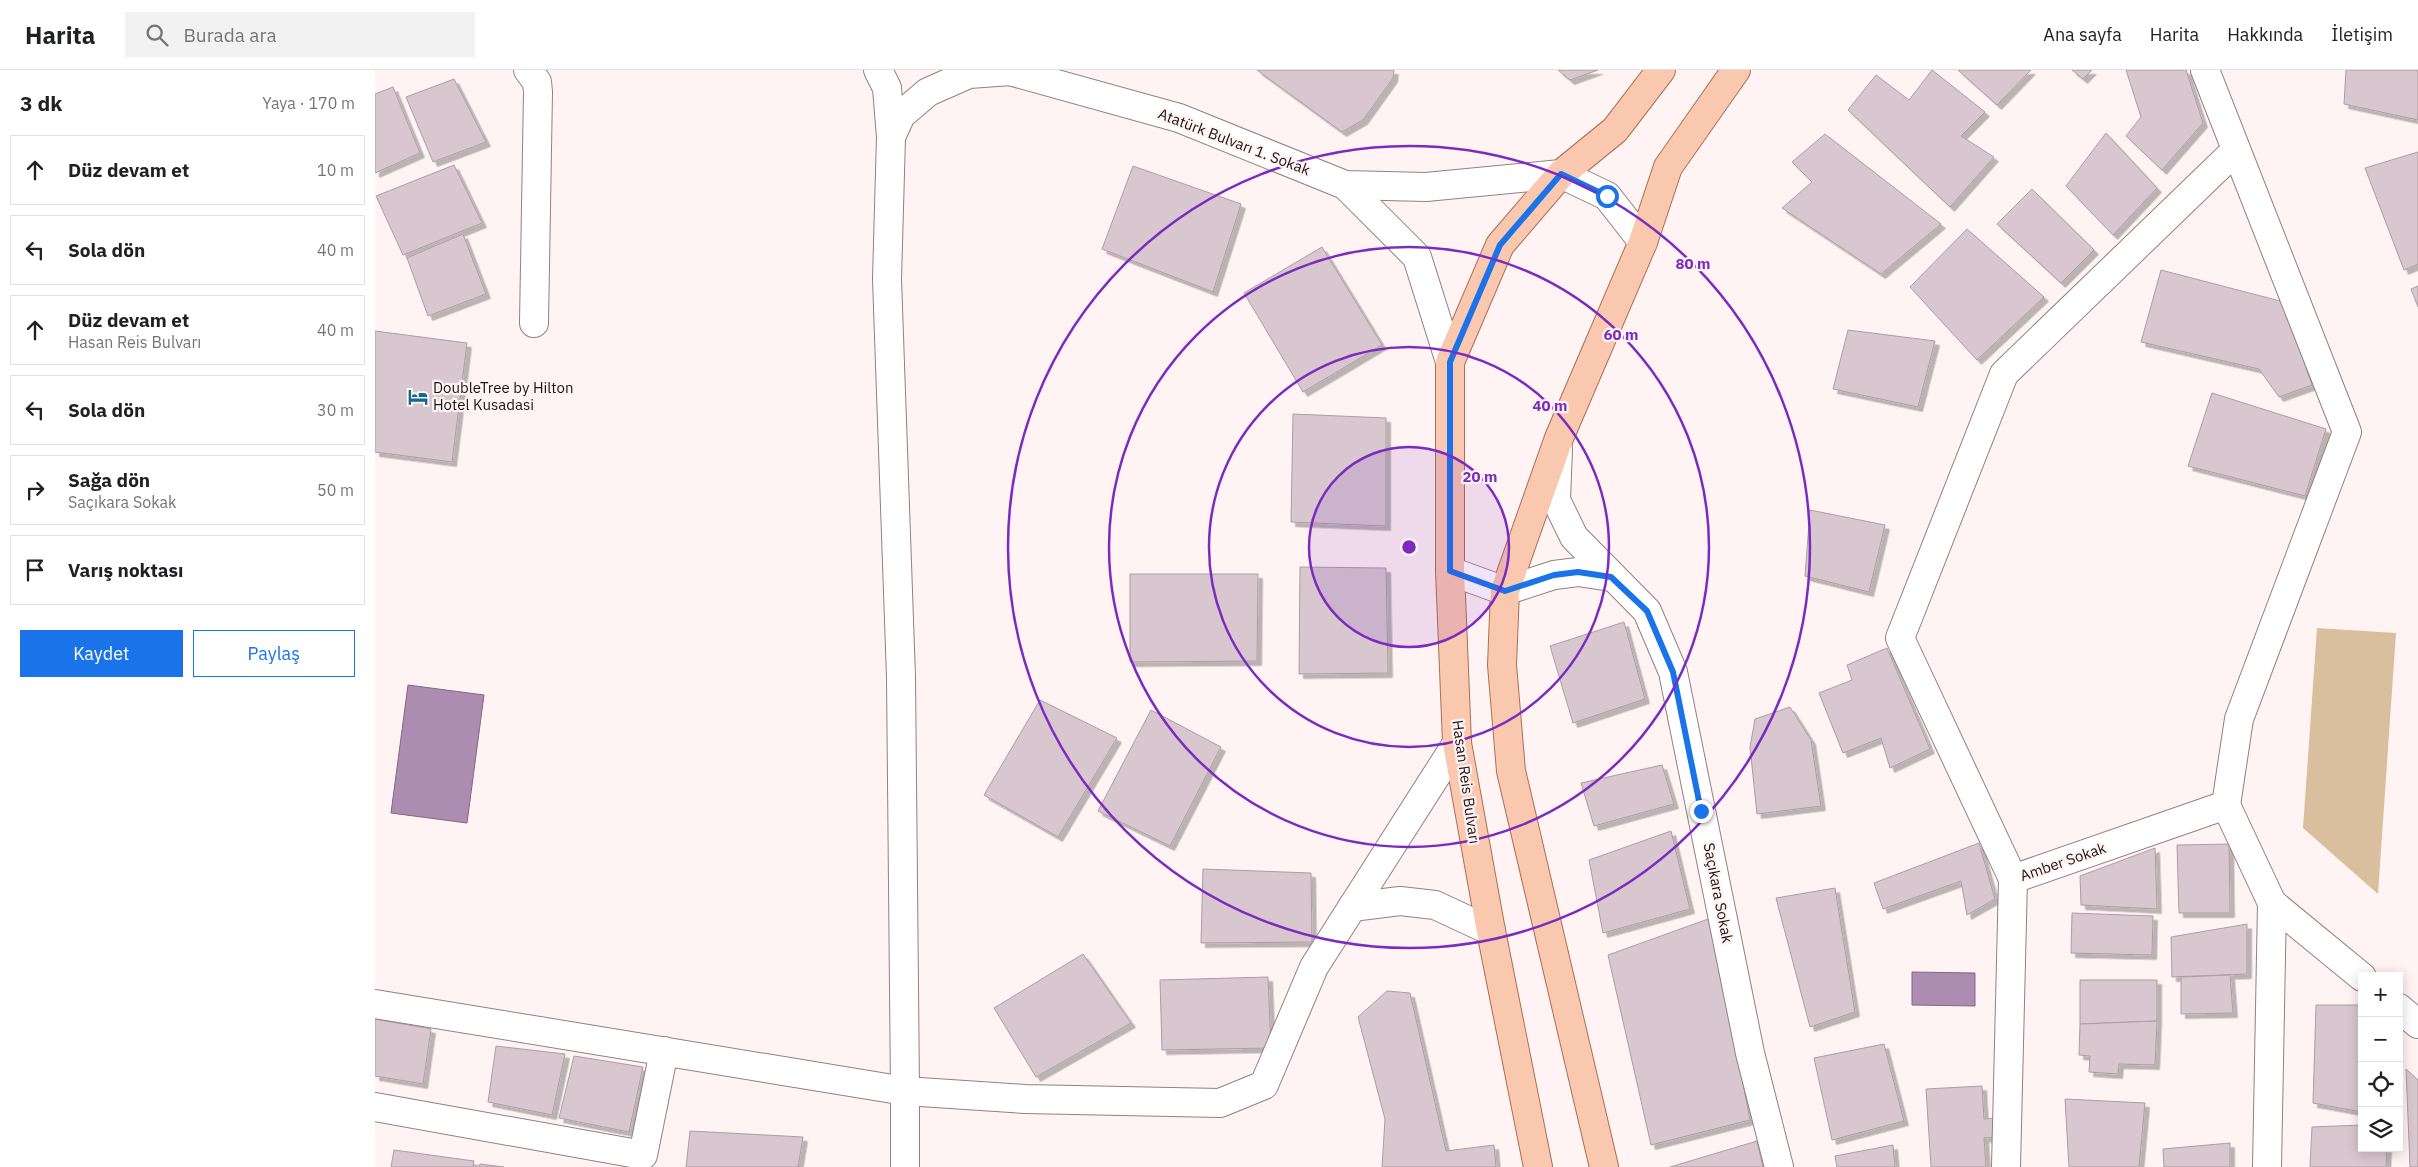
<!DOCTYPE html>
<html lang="tr">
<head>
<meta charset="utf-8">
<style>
  :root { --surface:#fff; --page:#f2f2f2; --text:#202124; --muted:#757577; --line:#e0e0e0; --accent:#1a73e8 }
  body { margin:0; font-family:"IBM Plex Sans",sans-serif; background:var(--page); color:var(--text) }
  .controls { position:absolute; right:15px; bottom:15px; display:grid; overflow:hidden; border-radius:0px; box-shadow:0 2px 12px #0003 }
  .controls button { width:45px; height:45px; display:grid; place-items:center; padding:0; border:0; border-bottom:1px solid var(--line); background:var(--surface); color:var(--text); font:25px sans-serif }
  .stop { position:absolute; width:15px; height:15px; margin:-11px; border:4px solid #1a73e8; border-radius:50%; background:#fff }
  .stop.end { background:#1a73e8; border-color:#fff; box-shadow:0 1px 5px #0008 }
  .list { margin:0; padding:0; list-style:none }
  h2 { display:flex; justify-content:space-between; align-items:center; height:65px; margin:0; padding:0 20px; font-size:21px }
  h2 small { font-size:16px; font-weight:400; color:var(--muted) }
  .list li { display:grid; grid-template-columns:32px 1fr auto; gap:15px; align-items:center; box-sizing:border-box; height:70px; margin:0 10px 10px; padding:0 10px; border:1px solid var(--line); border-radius:0px }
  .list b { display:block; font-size:19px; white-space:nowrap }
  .list p { margin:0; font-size:16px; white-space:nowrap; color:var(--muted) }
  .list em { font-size:16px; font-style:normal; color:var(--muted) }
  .actions { display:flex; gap:10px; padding:15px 20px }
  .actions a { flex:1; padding:11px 0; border:1px solid var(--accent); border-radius:0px; text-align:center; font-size:18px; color:var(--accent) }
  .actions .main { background:var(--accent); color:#fff }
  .icon { flex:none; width:28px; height:28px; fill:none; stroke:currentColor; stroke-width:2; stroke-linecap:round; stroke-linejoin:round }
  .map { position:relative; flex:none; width:2043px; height:1097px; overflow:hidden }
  header { display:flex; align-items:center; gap:30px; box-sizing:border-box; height:70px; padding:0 25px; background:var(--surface); border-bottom:1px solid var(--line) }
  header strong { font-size:24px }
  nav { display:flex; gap:28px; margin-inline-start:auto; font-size:18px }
  .search { width:350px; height:45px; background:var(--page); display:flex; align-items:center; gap:12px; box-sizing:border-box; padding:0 18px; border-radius:0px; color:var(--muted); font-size:19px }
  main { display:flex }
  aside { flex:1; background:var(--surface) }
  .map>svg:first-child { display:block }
</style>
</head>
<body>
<header>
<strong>Harita</strong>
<div class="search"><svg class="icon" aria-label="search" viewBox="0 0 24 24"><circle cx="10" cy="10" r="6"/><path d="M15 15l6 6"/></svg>Burada ara</div>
<nav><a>Ana sayfa</a><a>Harita</a><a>Hakkında</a><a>İletişim</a></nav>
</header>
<main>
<aside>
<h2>3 dk<small>Yaya · 170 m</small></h2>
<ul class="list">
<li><svg class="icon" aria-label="ahead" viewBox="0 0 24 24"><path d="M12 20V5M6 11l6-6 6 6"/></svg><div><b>Düz devam et</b></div><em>10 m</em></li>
<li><svg class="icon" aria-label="left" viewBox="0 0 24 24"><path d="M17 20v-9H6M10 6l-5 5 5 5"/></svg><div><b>Sola dön</b></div><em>40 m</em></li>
<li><svg class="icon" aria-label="ahead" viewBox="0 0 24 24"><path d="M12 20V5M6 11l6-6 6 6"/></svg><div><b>Düz devam et</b><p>Hasan Reis Bulvarı</p></div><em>40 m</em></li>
<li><svg class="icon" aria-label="left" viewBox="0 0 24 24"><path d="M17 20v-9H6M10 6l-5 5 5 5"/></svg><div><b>Sola dön</b></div><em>30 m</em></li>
<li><svg class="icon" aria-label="right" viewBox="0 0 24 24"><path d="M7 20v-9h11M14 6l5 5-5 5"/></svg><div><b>Sağa dön</b><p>Saçıkara Sokak</p></div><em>50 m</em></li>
<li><svg class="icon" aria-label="arrive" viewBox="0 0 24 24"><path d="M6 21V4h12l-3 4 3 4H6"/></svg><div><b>Varış noktası</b></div></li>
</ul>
<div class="actions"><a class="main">Kaydet</a><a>Paylaş</a></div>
</aside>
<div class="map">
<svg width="2043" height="1097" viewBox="0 0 2043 1097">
  <defs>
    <filter id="shadow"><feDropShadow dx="4.5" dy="4.5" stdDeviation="0" flood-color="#0004"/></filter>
  </defs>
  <rect width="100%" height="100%" fill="#fff3f3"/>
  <path fill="#d9bf9d" d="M1942 558 2021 563 2003 824 1928 758Z"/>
  <g fill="#ad8cb1" stroke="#816882">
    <path d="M33 615 109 625 92 753 16 743Z"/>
    <path d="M1537 902 1600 903V936L1537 935Z"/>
  </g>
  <g fill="#d8c7ce" stroke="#ad9ca3" filter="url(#shadow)">
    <path d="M882 0H1019L1018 8 988 50 967 62Z"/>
    <path d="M1183 0H1223L1195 10Z"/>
    <path d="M1557 0 1610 42 1586 66 1619 87 1575 137 1473 40 1501 5 1534 30Z"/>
    <path d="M1583 0H1656L1622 35Z"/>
    <path d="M1697 0H1717L1708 9Z"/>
    <path d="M1751 0H1811L1828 53 1787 100 1751 66 1766 47Z"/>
    <path d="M1971 0H2043V50L1969 34Z"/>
    <path d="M79 9 111 72 58 92 31 27Z"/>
    <path d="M18 17 45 83 0 103V24Z"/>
    <path d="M1731 63 1782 118 1738 165 1691 116Z"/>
    <path d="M1450 64 1566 154 1506 204 1407 138 1437 112 1417 92Z"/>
    <path d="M2043 82V194L2029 200 1990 98Z"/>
    <path d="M79 95 107 153 28 185 1 126Z"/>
    <path d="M758 96 866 134 838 222 727 179Z"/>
    <path d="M1657 119 1719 180 1686 213 1622 154Z"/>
    <path d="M1592 159 1669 227 1602 290 1535 217Z"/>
    <path d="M88 164 111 224 53 246 32 188Z"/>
    <path d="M947 177 1007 275 928 322 869 223Z"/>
    <path d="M1786 200 1909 232 1937 315 1904 327 1884 299 1766 272Z"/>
    <path d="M2043 216V237L2036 219Z"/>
    <path d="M1473 260 1560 271 1543 337 1458 319Z"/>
    <path d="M0 261 92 273 77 392 0 382Z"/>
    <path d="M1837 323 1951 359 1930 426 1813 396Z"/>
    <path d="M918 344 1011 348V456L916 452Z"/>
    <path d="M1435 440 1510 455 1494 522 1430 506Z"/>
    <path d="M925 497 1011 498 1013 603 924 604Z"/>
    <path d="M755 504H883L882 591 755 592Z"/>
    <path d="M1249 552 1270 629 1198 653 1175 576Z"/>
    <path d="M1512 578 1555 679 1515 698 1506 668 1468 683 1444 623 1477 610 1472 595Z"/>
    <path d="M665 630 742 668 683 767 609 725Z"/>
    <path d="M1415 637 1436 670 1446 736 1382 744 1375 677 1380 649Z"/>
    <path d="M776 640 846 677 795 776 723 741Z"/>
    <path d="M1287 695 1299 734 1219 756 1206 713Z"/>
    <path d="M1296 761 1315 839 1228 863 1214 790Z"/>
    <path d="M1604 773 1620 829 1592 845 1586 811 1508 839 1499 813Z"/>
    <path d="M1854 774 1855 843H1804L1802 775Z"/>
    <path d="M1780 778 1782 839 1706 835 1705 806Z"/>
    <path d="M828 799 936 803 937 872 826 873Z"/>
    <path d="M1460 818 1480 942 1435 957 1401 828Z"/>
    <path d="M1697 843 1778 846 1777 885 1696 883Z"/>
    <path d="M1336 848 1375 1050 1276 1075 1233 885Z"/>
    <path d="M1872 854V904L1797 907 1796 867Z"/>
    <path d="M708 884 756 953 661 1007 619 938Z"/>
    <path d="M1855 905 1858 943 1806 944V907Z"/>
    <path d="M893 907 896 978 787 980 785 910Z"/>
    <path d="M1705 910H1782V951L1705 954Z"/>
    <path d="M1012 921 1035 923 1071 1081 1119 1075 1121 1097H1007L1010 1049 983 947Z"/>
    <path d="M1941 935H1987V1042L1938 1033Z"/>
    <path d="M0 949 56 959 48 1014 0 1006Z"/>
    <path d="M1782 951 1780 995 1744 994 1743 1004 1714 1002 1715 986 1704 985 1705 954Z"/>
    <path d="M1509 974 1529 1051 1457 1070 1439 988Z"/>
    <path d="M121 976 190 984 177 1045 113 1032Z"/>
    <path d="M199 986 268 997 254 1062 184 1048Z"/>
    <path d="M2031 999 2043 1010V1097H2035Z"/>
    <path d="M1607 1016 1609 1049 1620 1048 1621 1067 1609 1068 1611 1097H1556L1551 1019Z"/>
    <path d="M1690 1029 1770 1033 1764 1097H1694Z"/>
    <path d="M1987 1055V1078H2012L2011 1097H1935L1937 1057Z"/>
    <path d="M315 1061 428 1067 423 1097H311Z"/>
    <path d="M1382 1071 1388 1097H1295Z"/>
    <path d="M1855 1073V1097H1789L1788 1079Z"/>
    <path d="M1518 1075 1520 1097H1462L1460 1086Z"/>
    <path d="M19 1080 99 1091 98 1097H16Z"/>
    <path d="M105 1094 129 1097H104Z"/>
  </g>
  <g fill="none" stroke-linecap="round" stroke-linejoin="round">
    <defs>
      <g id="minor">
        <path d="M153 0 162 12 163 22 159 253"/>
        <path d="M503 0 512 18 516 67 512 209 526 607 530 1021 650 1029 845 1033 889 1015 939 897 1082 673"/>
        <path d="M631 0 804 48 970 115 1051 117 1186 104 1232 126 1268 172"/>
        <path d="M1830 0 1972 362 1864 649 1851 735"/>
        <path d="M516 67 526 45 553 22 594 4 636 1"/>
        <path d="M970 115 1042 187 1075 292"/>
        <path d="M1183 379 1181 430 1199 467 1272 541 1298 602 1375 983 1404 1097"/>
        <path d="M1075 501 1130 521 1179 505 1203 502 1236 507"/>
        <path d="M1638 809 1525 568 1629 304 1861 80"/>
        <path d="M977 837 1025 831 1060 835 1116 861"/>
        <path d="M0 934 530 1021V1097"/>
        <path d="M2024 938 2043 954"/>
        <path d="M0 1037 268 1085 289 981"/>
        <path d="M1631 1097 1638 809 1851 735 1897 833"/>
        <path d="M1892 1097 1897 833 1987 907"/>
      </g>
      <g id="major">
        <path d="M1163 1097 1116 861 1082 673 1075 501V292L1125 175 1186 104 1240 60 1286 0"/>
        <path d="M1229 1097 1136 701 1127 595 1130 521 1184 368 1268 172 1293 97 1361 0"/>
      </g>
    </defs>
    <use href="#minor" stroke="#928080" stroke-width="30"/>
    <use href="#major" stroke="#a97056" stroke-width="30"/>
    <use href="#minor" stroke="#fff" stroke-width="28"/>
    <use href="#major" stroke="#fac7af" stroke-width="28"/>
  </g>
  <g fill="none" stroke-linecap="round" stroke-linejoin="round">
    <path stroke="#1a73e8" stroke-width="6" d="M1232 126 1186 104 1125 175 1075 292V501L1130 521 1179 505 1203 502 1236 507 1272 541 1298 602 1326 741"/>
  </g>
  <circle cx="1034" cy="477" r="100" fill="#7b2cbf" fill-opacity=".12"/>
  <g fill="none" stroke="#7b2cbf" stroke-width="2.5">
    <circle cx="1034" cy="477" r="100"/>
    <circle cx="1034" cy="477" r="200"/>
    <circle cx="1034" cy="477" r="300"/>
    <circle cx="1034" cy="477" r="401"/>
  </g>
  <defs>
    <symbol id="hotel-bare" viewBox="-9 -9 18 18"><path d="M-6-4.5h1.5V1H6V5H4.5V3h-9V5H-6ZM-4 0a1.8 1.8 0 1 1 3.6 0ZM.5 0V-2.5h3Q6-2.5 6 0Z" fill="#0d6998" stroke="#fff3f3" stroke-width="2.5" paint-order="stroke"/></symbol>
  </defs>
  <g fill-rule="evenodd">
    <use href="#hotel-bare" x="29" y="313" width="28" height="28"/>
  </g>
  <g text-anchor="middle" stroke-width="4.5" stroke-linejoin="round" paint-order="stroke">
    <g font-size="15" fill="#1a1313" stroke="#fff3f3">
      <text transform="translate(859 72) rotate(21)" y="5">Atatürk Bulvarı 1. Sokak</text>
      <text transform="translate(1091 712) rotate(82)" y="5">Hasan Reis Bulvarı</text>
      <text transform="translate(1688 792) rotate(-19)" y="5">Amber Sokak</text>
      <text transform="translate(1343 823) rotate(79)" y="5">Saçıkara Sokak</text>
    </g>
    <g font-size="15" fill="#1a1313" stroke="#fff3f3" text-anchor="start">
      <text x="58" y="323">DoubleTree by Hilton<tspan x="58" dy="17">Hotel Kusadasi</tspan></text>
    </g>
  </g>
  <circle cx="1034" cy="477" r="8" fill="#7b2cbf" stroke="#fff3f3" stroke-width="2.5"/>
  <g font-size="15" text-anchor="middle" font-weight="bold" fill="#7b2cbf" stroke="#fff3f3" stroke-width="4.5" stroke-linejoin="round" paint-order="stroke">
    <text x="1318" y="199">80 m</text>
    <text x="1246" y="270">60 m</text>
    <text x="1175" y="341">40 m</text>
    <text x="1105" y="412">20 m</text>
  </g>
</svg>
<div class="controls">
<button>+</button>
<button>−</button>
<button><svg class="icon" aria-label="locate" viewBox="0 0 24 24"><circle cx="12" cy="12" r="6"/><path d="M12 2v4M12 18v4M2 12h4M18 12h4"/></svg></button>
<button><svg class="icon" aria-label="layers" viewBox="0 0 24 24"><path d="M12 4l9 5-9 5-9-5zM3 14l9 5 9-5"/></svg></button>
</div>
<div class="stop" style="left:1232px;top:126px"></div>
<div class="stop end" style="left:1326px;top:741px"></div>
</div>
</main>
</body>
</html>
